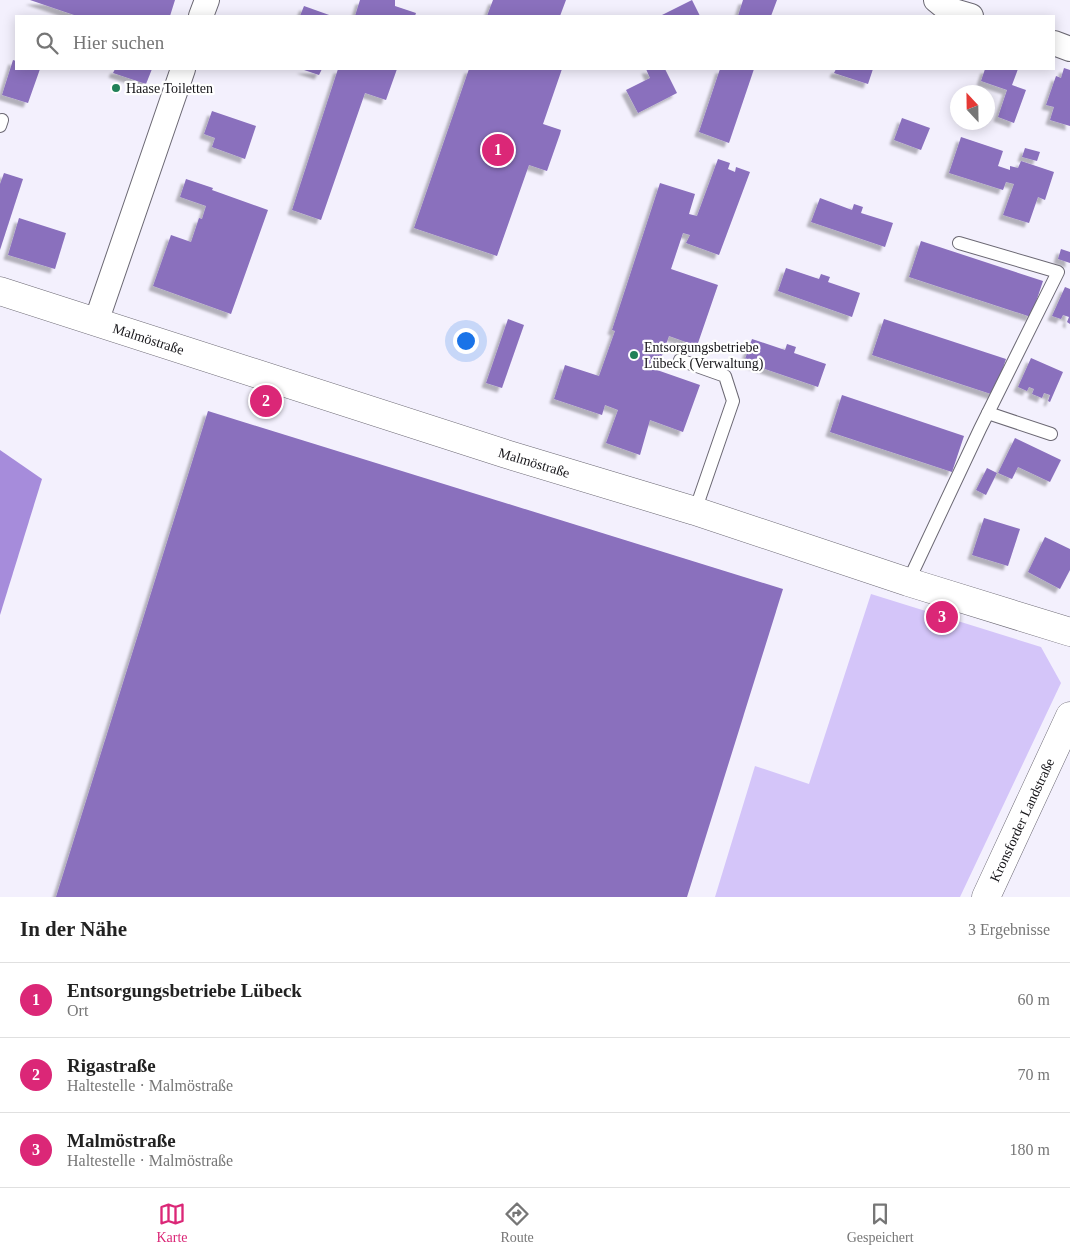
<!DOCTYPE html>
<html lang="de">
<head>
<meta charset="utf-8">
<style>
  :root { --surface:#fff; --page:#f2f2f2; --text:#222; --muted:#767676; --line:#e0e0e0; --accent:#db2777 }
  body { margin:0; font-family:"Times New Roman",serif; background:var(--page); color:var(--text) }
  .compass { position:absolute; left:950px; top:85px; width:45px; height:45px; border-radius:50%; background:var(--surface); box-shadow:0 2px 12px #0003; rotate:338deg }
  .you { position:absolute; left:465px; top:340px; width:18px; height:18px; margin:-12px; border:4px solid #fff; border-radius:50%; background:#1a73e8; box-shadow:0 0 0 8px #1a73e833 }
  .badge { display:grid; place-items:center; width:32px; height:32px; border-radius:50%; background:var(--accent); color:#fff; font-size:16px; font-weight:700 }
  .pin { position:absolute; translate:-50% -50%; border:2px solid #fff; box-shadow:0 1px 5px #0006 }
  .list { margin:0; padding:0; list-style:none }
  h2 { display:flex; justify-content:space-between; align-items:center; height:65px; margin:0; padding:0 20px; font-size:21px }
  h2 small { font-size:16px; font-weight:400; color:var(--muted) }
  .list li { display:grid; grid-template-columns:32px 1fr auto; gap:15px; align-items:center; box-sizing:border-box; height:75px; padding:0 20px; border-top:1px solid var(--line) }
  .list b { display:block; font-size:19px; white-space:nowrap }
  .list p { margin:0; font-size:16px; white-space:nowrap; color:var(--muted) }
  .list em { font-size:16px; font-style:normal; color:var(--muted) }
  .icon { flex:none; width:28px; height:28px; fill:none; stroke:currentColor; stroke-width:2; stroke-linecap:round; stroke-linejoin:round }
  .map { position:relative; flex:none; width:1070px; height:897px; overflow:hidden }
  .search { position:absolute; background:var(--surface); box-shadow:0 2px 12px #0003; left:15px; right:15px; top:15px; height:55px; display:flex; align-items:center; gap:12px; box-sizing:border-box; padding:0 18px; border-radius:0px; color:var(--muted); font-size:19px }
  .sheet { height:290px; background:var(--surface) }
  nav { display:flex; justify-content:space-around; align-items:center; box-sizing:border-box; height:70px; border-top:1px solid var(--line); background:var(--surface); font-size:14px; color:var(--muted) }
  nav a { display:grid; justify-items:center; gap:2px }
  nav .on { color:var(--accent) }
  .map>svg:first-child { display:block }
</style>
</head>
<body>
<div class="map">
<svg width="1070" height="897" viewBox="0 0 1070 897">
  <defs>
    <filter id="shadow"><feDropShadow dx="-4.5" dy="4.5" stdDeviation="1" flood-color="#0004"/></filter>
  </defs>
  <rect width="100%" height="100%" fill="#f3f0fd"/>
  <path fill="#d4c5f9" d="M871 594 1041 647 1061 683 960 897H715L755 766 809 784Z"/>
  <path fill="#a68cdb" d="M0 450 42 479 0 615Z"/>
  <g fill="#8a70bd" filter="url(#shadow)">
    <path d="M30 0H175L170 16H77Z"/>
    <path d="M360 0H395V6L416 13 415 16H355Z"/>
    <path d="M493 0H566L560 16H487Z"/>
    <path d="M692 0 700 16H660Z"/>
    <path d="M743 0H777L771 16H738Z"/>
    <path d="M304 6 332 16H300Z"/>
    <path d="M13 60 16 61V69H40L28 103 2 95Z"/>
    <path d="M1064 68 1070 70V126L1050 120 1054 107 1046 105 1056 76 1061 78Z"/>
    <path d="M115 69H152L146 84 113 73Z"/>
    <path d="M301 69H322L319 75Z"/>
    <path d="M338 69H397L386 100 365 93 321 220 292 210Z"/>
    <path d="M469 69H562L543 124 561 130 560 134 547 171 529 165 497 256 414 228Z"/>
    <path d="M646 69H665L677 93 638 113 626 90 650 78Z"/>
    <path d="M720 69H754L729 143 699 132Z"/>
    <path d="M836 69H873L868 84 834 73Z"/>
    <path d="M985 69H1018L1012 85 1026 90 1014 123 998 117 1007 90 981 81Z"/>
    <path d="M212 111 256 126 245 159 212 147 215 138 204 134Z"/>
    <path d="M902 118 930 128 921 150 894 140Z"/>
    <path d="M961 137 1003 151 998 166 1010 170V166L1018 168 1021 161 1054 172 1045 200 1038 197 1029 223 1003 215 1014 184 1006 182 1003 190 949 173Z"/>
    <path d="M1025 148 1040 152 1037 161 1022 157Z"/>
    <path d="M718 159 730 163 728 169 735 172 736 167 750 172 719 255 686 243 690 235 683 233 671 269 718 285 697 346 669 336 657 370 700 385 683 432 650 420 640 455 606 443 618 410 605 405 602 415 554 399 565 365 599 376 615 331 612 330 660 183 695 194 689 214 697 216Z"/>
    <path d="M4 173 23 179 0 250V184Z"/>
    <path d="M186 179 213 188 212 190 268 210 231 314 153 286 171 235 191 242 199 218 202 219 206 206 180 197Z"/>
    <path d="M820 198 852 210 854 204 863 207 861 213 893 223 885 247 811 222Z"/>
    <path d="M19 218 66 233 55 269 8 255Z"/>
    <path d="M921 241 1043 281 1031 317 909 277Z"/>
    <path d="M1061 249 1070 252V263L1058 259Z"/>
    <path d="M786 268 819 279 821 274 830 277 828 282 860 293 852 317 778 291Z"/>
    <path d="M1065 287 1070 289V324L1067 322 1069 317 1063 315 1061 319 1052 316Z"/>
    <path d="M508 319 524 325 502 388 486 383Z"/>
    <path d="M884 319 1006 359 994 395 872 355Z"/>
    <path d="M752 339 785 350 787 344 796 347 794 353 826 364 818 387 744 362Z"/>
    <path d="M1031 358 1063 372 1050 402 1048 401 1050 395 1044 393 1042 398 1032 394 1034 389 1029 387 1027 391 1018 387Z"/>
    <path d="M842 395 964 436 952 472 830 432Z"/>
    <path d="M208 411 783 589 687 897H56Z"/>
    <path d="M1015 438 1061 460 1050 482 1018 467 1012 479 998 473Z"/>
    <path d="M987 468 997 473 986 495 976 490Z"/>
    <path d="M984 518 1020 529 1008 566 972 555Z"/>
    <path d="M1045 537 1070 549V570L1060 589 1028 572Z"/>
  </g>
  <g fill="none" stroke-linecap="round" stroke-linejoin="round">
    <defs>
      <g id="service">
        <path d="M0 126 2 120"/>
        <path d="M680 360 725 376 733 401 695 511"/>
        <path d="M988 413 1051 434"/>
        <path d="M908 582 980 429 1058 272 959 243"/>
      </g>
      <g id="minor">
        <path d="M936 0 947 9 971 16"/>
        <path d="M201 16 207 0"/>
        <path d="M1054 43 1070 49"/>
        <path d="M96 322 183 69"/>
      </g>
      <g id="tertiary">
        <path id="s1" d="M0 291 506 454 695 511 908 582 1070 632"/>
      </g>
      <g id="secondary">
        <path id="s2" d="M986 897 1070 716"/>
      </g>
    </defs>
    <use href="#service" stroke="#6b6873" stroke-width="14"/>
    <use href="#minor" stroke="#6b6873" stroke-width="26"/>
    <use href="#tertiary" stroke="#6b6873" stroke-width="29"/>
    <use href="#secondary" stroke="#6b6873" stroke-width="29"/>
    <use href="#service" stroke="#fff" stroke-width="12"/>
    <use href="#minor" stroke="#fff" stroke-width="24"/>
    <use href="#tertiary" stroke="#fff" stroke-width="28"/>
    <use href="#secondary" stroke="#fff" stroke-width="28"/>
  </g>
  <g fill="#218158" stroke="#fff" stroke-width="2">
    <circle cx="116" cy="88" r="5"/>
    <circle cx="634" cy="355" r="5"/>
  </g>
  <g text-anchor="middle" stroke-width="4.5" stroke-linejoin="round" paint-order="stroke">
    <g font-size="14" fill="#17161a" stroke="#fff" text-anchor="start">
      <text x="126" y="93">Haase Toiletten</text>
      <text x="644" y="352">Entsorgungsbetriebe<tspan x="644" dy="16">Lübeck (Verwaltung)</tspan></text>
    </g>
    <g font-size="14" fill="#17161a" stroke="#fff">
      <text dy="5" stroke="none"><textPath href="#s1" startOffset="156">Malmöstraße</textPath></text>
      <text dy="5" stroke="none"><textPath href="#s1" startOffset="561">Malmöstraße</textPath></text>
      <text dy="5" stroke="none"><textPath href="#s2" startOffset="85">Kronsforder Landstraße</textPath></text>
    </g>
  </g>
</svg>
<svg class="compass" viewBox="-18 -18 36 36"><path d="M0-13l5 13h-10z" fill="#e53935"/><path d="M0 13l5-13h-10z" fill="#767676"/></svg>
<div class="you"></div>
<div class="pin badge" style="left:498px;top:150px">1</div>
<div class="pin badge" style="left:266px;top:401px">2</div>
<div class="pin badge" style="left:942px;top:617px">3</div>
<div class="search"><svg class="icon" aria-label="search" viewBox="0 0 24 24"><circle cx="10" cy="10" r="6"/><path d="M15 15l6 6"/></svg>Hier suchen</div>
</div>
<section class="sheet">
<h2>In der Nähe<small>3 Ergebnisse</small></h2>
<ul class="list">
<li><span class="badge">1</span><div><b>Entsorgungsbetriebe Lübeck</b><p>Ort</p></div><em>60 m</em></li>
<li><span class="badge">2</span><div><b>Rigastraße</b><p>Haltestelle · Malmöstraße</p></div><em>70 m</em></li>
<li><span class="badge">3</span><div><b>Malmöstraße</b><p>Haltestelle · Malmöstraße</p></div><em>180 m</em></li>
</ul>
</section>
<nav>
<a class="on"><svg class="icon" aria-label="map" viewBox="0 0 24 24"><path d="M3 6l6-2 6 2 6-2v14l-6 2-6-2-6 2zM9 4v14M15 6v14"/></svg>Karte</a>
<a><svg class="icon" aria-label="directions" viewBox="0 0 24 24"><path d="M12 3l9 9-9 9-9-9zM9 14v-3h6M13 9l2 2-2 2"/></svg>Route</a>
<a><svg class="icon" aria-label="saved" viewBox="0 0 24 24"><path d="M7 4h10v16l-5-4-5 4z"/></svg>Gespeichert</a>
</nav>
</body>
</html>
